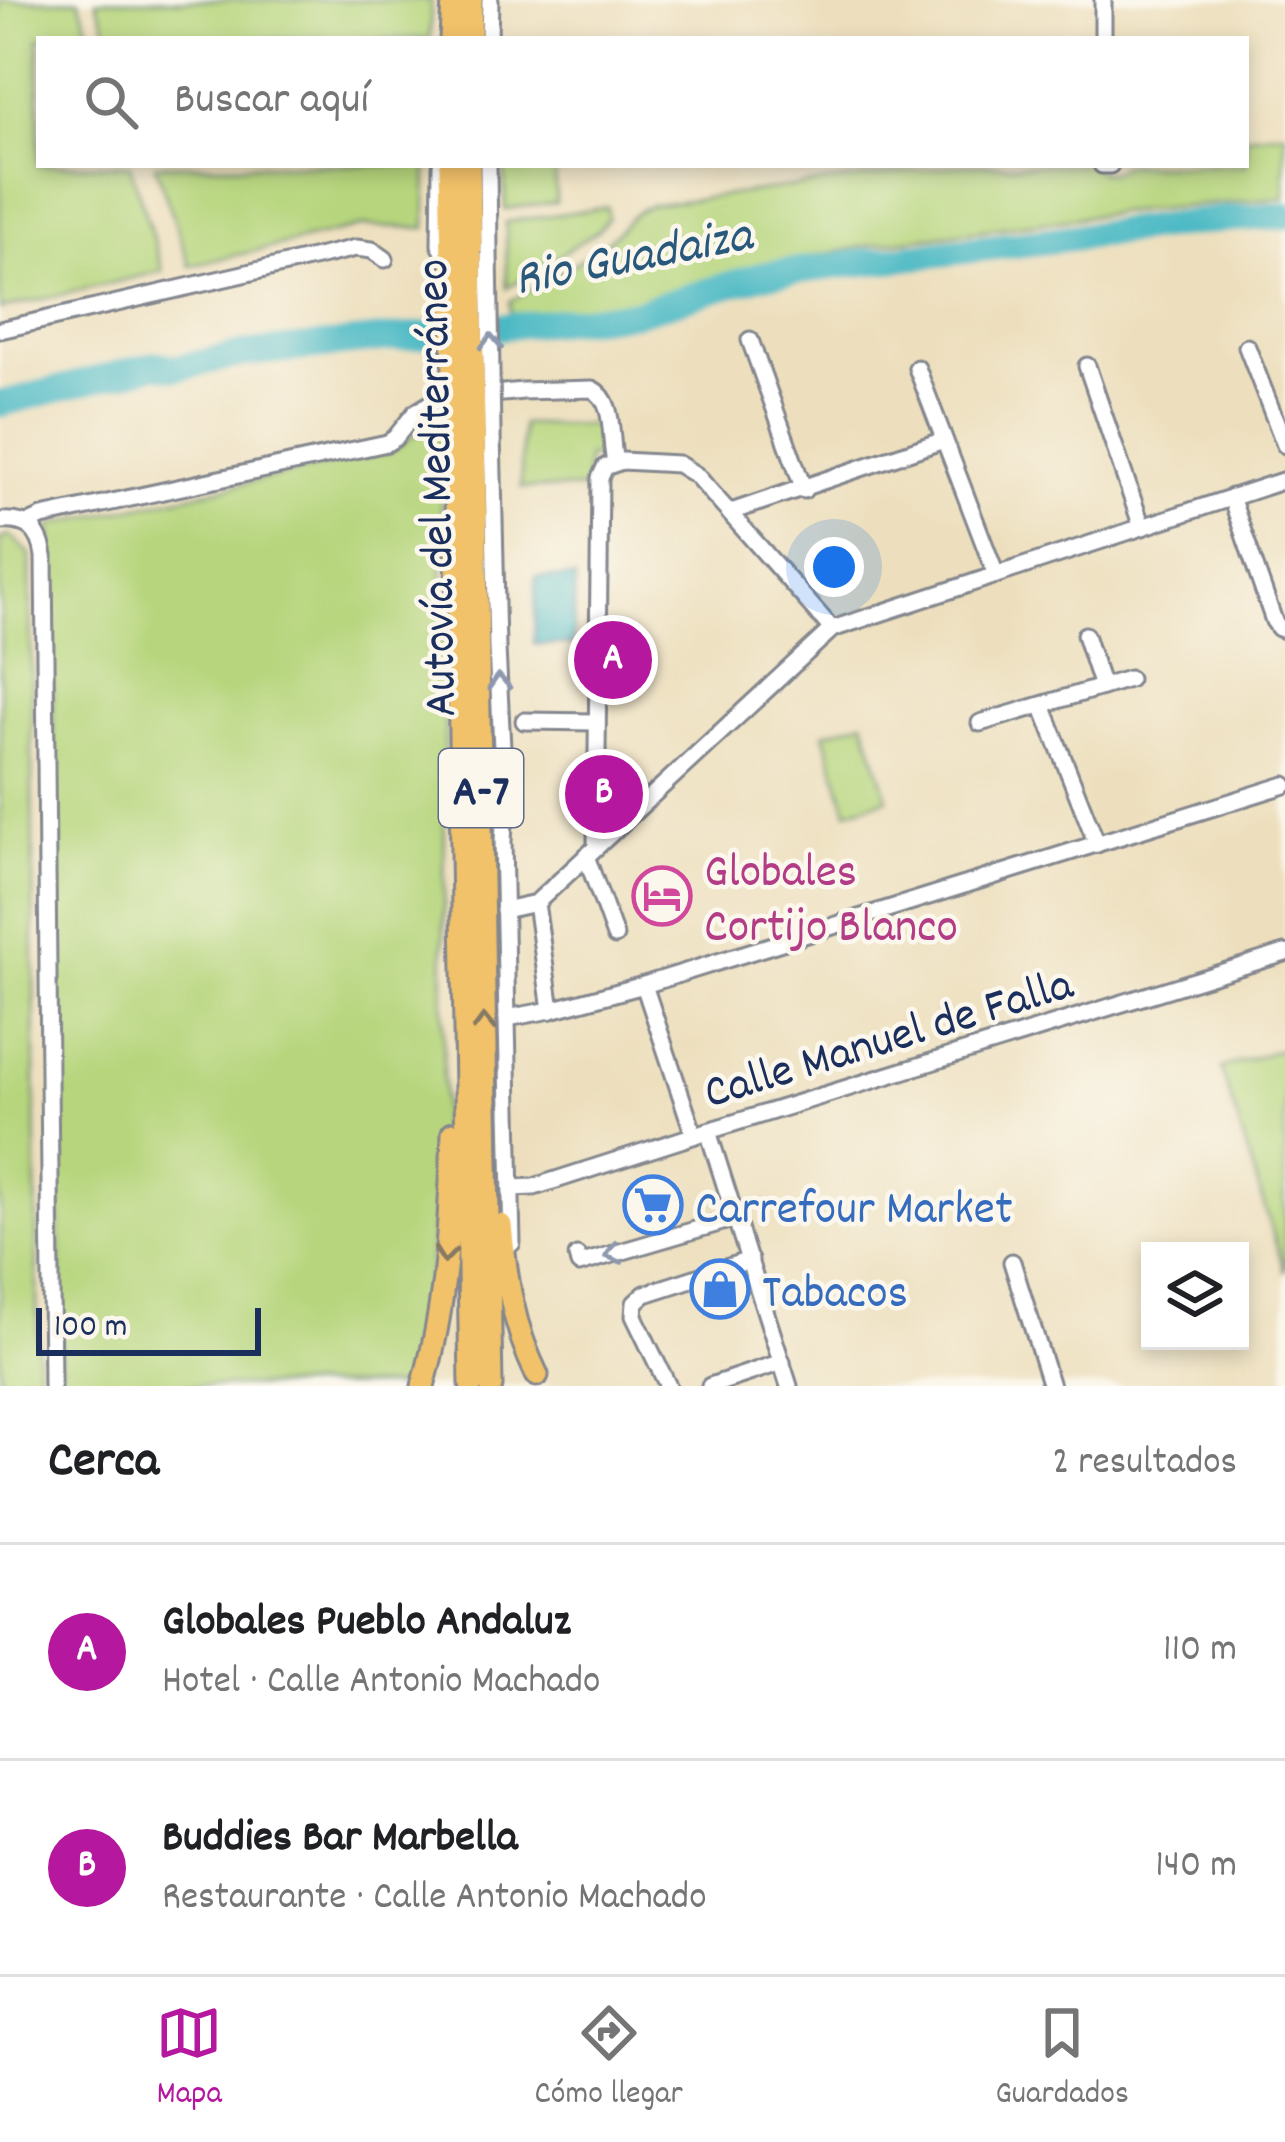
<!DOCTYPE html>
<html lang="es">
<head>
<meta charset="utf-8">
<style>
  :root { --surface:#fff; --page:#f6f6f6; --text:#202124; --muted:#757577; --line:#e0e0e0; --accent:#b5179e }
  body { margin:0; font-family:Dekko,sans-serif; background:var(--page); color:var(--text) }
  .controls { position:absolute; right:36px; bottom:36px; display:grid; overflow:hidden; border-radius:0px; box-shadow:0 6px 18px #0003 }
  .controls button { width:108px; height:108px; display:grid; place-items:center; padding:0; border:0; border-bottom:3px solid var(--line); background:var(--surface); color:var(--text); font:60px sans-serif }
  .scale { position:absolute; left:36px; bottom:30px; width:225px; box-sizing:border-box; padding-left:12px; border:6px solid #1b2f5e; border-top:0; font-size:33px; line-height:42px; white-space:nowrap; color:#1b2f5e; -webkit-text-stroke:9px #fbf7ec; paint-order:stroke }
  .you { position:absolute; left:834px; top:567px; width:42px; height:42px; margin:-30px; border:9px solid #fff; border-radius:50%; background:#1a73e8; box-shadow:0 0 0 18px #1a73e833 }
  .badge { display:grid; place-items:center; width:78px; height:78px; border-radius:50%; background:var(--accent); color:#fff; font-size:39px; font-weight:700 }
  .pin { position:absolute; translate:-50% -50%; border:6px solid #fff; box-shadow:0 3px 12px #0006 }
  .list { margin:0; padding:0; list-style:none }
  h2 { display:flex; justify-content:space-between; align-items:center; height:156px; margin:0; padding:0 48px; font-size:51px }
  h2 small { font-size:39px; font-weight:400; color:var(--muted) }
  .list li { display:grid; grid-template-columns:78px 1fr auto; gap:36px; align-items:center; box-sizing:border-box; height:216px; padding:0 48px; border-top:3px solid var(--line) }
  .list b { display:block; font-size:45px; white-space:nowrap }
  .list p { margin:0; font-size:39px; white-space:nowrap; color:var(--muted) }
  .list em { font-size:39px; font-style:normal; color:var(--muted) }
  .icon { flex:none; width:66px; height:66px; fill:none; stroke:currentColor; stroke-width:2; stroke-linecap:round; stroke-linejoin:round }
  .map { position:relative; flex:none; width:1285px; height:1386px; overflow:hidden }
  .search { position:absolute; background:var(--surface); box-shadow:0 6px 18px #0003; left:36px; right:36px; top:36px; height:132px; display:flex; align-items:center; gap:30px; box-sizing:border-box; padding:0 42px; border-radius:0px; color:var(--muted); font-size:45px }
  .sheet { height:588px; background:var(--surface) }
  nav { display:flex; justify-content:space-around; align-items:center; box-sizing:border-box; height:168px; border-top:3px solid var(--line); background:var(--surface); font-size:33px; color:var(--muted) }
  nav a { display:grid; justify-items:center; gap:6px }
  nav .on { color:var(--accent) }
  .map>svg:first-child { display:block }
</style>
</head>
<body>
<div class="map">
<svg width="1285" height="1386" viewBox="0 0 1285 1386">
  <rect width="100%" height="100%" fill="#fbf7ec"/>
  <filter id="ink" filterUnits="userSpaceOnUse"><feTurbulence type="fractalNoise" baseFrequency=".00833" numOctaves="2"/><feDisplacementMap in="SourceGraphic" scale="24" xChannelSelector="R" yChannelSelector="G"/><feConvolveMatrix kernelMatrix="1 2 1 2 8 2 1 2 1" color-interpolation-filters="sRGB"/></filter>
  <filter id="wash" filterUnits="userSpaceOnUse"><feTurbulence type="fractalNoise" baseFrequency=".004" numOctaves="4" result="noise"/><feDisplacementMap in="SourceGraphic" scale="48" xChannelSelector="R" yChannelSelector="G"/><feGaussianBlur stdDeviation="2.7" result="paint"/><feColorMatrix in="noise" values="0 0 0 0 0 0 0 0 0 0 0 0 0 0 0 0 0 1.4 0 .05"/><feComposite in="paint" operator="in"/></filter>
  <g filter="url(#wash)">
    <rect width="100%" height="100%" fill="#eddfbd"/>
    <g fill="#b6d57c" stroke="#68826d" stroke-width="3">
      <path d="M0 0H79L92 39H39V165H130L163 271 0 309Z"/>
      <path d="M96 0H431L430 39H110Z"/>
      <path d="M1285 132V198L1115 213 878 244 774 264 690 292 616 308 511 319 510 302C542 282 577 265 607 241 625 227 627 215 650 205L962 165H1089C1102 175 1111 175 1123 165H1246V136Z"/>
      <path d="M155 165H427L426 228 364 226 190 266Z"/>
      <path d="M504 165H555L556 202 505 209Z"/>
      <path d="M607 207 608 218 597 231 507 288 506 222Z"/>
      <path d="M440 408 445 734 443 1103 425 1323 407 1386H61L51 525 391 452 413 436Z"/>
      <path d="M522 424 599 425V457H587L586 489 521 488Z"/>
      <path d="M11 536 30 554 38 1386H0V539Z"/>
      <path d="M864 721 888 799 847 811 824 733Z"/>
      <path d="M1285 1048V1272L1221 1068Z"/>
    </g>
    <path fill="#4bb9c4" stroke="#337491" stroke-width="3" d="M536 577 575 578 573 645 534 644Z"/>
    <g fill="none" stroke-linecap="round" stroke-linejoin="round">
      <path stroke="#4bb9c4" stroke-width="27" d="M0 404 157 364 176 368 244 354 635 313 762 275 1227 219 1285 216"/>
    </g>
  </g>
  <g filter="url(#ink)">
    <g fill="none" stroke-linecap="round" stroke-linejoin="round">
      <defs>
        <g id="minor">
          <path d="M1103 0V39"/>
          <path d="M489 39 490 0"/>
          <path d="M441 165 440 245 450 261"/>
          <path d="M488 165 489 252"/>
          <path d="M1102 165H1110"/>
          <path d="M0 330 356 248 372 250 385 259"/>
          <path d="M750 340 804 490"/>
          <path d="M1247 347 1285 445"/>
          <path d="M1087 366 1142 527"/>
          <path d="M917 368 996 575"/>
          <path d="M492 433 497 648 505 808 503 841 512 1243"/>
          <path d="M1231 497 1274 621 1279 628 1285 630"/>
          <path d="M731 512 944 440"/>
          <path d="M0 521C27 519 40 529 44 556L52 1386"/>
          <path d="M29 523 42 517 387 443 395 438 415 413 436 400 523 391 592 389C616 401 609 438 615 462"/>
          <path d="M1085 635 1102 687"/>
          <path d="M1042 705 1097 844"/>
          <path d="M524 721 597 722"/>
          <path d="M980 723 1129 679"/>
          <path d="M596 846 600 478 605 467 622 461 678 464 696 475 832 629"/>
          <path d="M586 856 615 936"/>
          <path d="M536 903 551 1010"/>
          <path d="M504 910 536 903 832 629 1285 480"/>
          <path d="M644 985 694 1135"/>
          <path d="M507 1018 551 1010 644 985 1285 785"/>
          <path d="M708 1131 789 1386"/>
          <path d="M511 1188 534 1187 708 1131 1285 953"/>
          <path d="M577 1256 579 1264 736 1218"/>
          <path d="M1012 1262 1051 1386"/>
          <path d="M668 1386 634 1316 635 1303 645 1294 750 1260"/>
          <path d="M710 1386 782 1362"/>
        </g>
        <g id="highway">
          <path d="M451 39 453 0"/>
          <path d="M470 39 471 0"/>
          <path d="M450 165 452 263"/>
          <path d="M469 165 471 258"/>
          <path d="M474 435 491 1386"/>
          <path d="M455 438 471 1386"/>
          <path d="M501 1225C506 1278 513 1326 537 1375"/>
          <path d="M423 1386C447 1305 450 1216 453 1133"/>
        </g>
      </defs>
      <use href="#minor" stroke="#84878e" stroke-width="21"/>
      <use href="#highway" stroke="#84878e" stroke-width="27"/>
      <use href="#minor" stroke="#fff" stroke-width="15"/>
      <use href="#highway" stroke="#f2c26a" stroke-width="21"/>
      <defs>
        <path id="minor-bridge" d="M489 252 492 433"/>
        <g id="highway-bridge">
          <path d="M471 258 474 435"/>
          <path d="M452 263 455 438"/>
        </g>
      </defs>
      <use href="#minor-bridge" stroke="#84878e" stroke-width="21" stroke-linecap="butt"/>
      <use href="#highway-bridge" stroke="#84878e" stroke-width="27" stroke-linecap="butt"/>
      <use href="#minor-bridge" stroke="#fff" stroke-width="15"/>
      <use href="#highway-bridge" stroke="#f2c26a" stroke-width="21"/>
    </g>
    <defs><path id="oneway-chevron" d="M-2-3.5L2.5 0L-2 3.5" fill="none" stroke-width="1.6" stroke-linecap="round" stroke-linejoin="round" transform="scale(3)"/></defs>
    <g stroke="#8d97ae">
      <use href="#oneway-chevron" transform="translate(491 342) rotate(-91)"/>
      <use href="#oneway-chevron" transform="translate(499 682) rotate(-93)"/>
      <use href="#oneway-chevron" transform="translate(613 1254) rotate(163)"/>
    </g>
    <g stroke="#867864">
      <use href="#oneway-chevron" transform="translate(484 1023) rotate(-91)"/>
      <use href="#oneway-chevron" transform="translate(445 1255) rotate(96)"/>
    </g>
  </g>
  <defs>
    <symbol id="hotel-ring" viewBox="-11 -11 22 22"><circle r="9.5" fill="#fbf7ec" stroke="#d1479c" stroke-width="1.5"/><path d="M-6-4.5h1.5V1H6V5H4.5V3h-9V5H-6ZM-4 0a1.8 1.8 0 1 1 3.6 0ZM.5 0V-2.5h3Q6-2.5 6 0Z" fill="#d1479c"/></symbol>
    <symbol id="supermarket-ring" viewBox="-11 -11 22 22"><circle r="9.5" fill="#fbf7ec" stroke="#3f7fe0" stroke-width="1.5"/><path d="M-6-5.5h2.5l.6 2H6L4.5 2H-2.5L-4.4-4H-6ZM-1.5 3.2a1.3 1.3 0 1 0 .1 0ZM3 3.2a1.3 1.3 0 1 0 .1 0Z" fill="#3f7fe0"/></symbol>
    <symbol id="shop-ring" viewBox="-11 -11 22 22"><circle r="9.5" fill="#fbf7ec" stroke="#3f7fe0" stroke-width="1.5"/><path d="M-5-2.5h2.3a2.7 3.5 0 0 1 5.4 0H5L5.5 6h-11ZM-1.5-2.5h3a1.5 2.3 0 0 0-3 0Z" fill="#3f7fe0"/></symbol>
  </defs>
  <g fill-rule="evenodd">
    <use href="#hotel-ring" x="629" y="863" width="66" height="66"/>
    <use href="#supermarket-ring" x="620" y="1172" width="66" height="66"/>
    <use href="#shop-ring" x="687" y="1256" width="66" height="66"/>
  </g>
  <g text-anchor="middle" stroke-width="9" stroke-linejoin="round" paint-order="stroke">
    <rect fill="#fbf7ec" stroke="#5e6b89" stroke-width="3" x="439" y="749" width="84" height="78" rx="9"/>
    <g font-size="45" font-weight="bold" fill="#1b2f5e">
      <text x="481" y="804">A-7</text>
    </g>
    <g font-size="48" fill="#1b2f5e" stroke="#fbf7ec">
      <text transform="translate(433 488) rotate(-91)" y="17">Autovía del Mediterráneo</text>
      <text transform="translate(887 1035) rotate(-17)" y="17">Calle Manuel de Falla</text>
    </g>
    <g font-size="48" fill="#b23c85" stroke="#fbf7ec" text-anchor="start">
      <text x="704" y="885">Globales<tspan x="704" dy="55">Cortijo Blanco</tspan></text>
    </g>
    <g font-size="48" fill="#366cbe" stroke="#fbf7ec" text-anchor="start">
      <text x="695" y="1222">Carrefour Market</text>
      <text x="762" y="1306">Tabacos</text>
    </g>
    <g font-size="51" font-style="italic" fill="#29587d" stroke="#fbf7ec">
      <text transform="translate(632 253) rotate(-11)" y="18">Rio Guadaiza</text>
    </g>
  </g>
</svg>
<div class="controls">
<button><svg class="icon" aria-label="layers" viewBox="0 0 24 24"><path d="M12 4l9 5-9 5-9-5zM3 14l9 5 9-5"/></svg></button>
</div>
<div class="scale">100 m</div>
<div class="you"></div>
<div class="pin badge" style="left:613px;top:660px">A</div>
<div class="pin badge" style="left:604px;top:794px">B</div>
<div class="search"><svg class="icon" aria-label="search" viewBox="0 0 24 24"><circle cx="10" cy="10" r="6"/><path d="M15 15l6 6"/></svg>Buscar aquí</div>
</div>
<section class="sheet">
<h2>Cerca<small>2 resultados</small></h2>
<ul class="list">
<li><span class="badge">A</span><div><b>Globales Pueblo Andaluz</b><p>Hotel · Calle Antonio Machado</p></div><em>110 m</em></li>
<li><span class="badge">B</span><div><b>Buddies Bar Marbella</b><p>Restaurante · Calle Antonio Machado</p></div><em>140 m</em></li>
</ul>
</section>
<nav>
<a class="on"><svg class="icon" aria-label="map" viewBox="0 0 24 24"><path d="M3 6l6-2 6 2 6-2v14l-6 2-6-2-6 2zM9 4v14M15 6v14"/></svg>Mapa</a>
<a><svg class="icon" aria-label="directions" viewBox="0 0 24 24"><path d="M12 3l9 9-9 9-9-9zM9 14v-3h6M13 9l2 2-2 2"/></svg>Cómo llegar</a>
<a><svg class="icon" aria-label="saved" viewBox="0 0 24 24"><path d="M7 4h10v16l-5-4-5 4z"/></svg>Guardados</a>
</nav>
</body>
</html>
